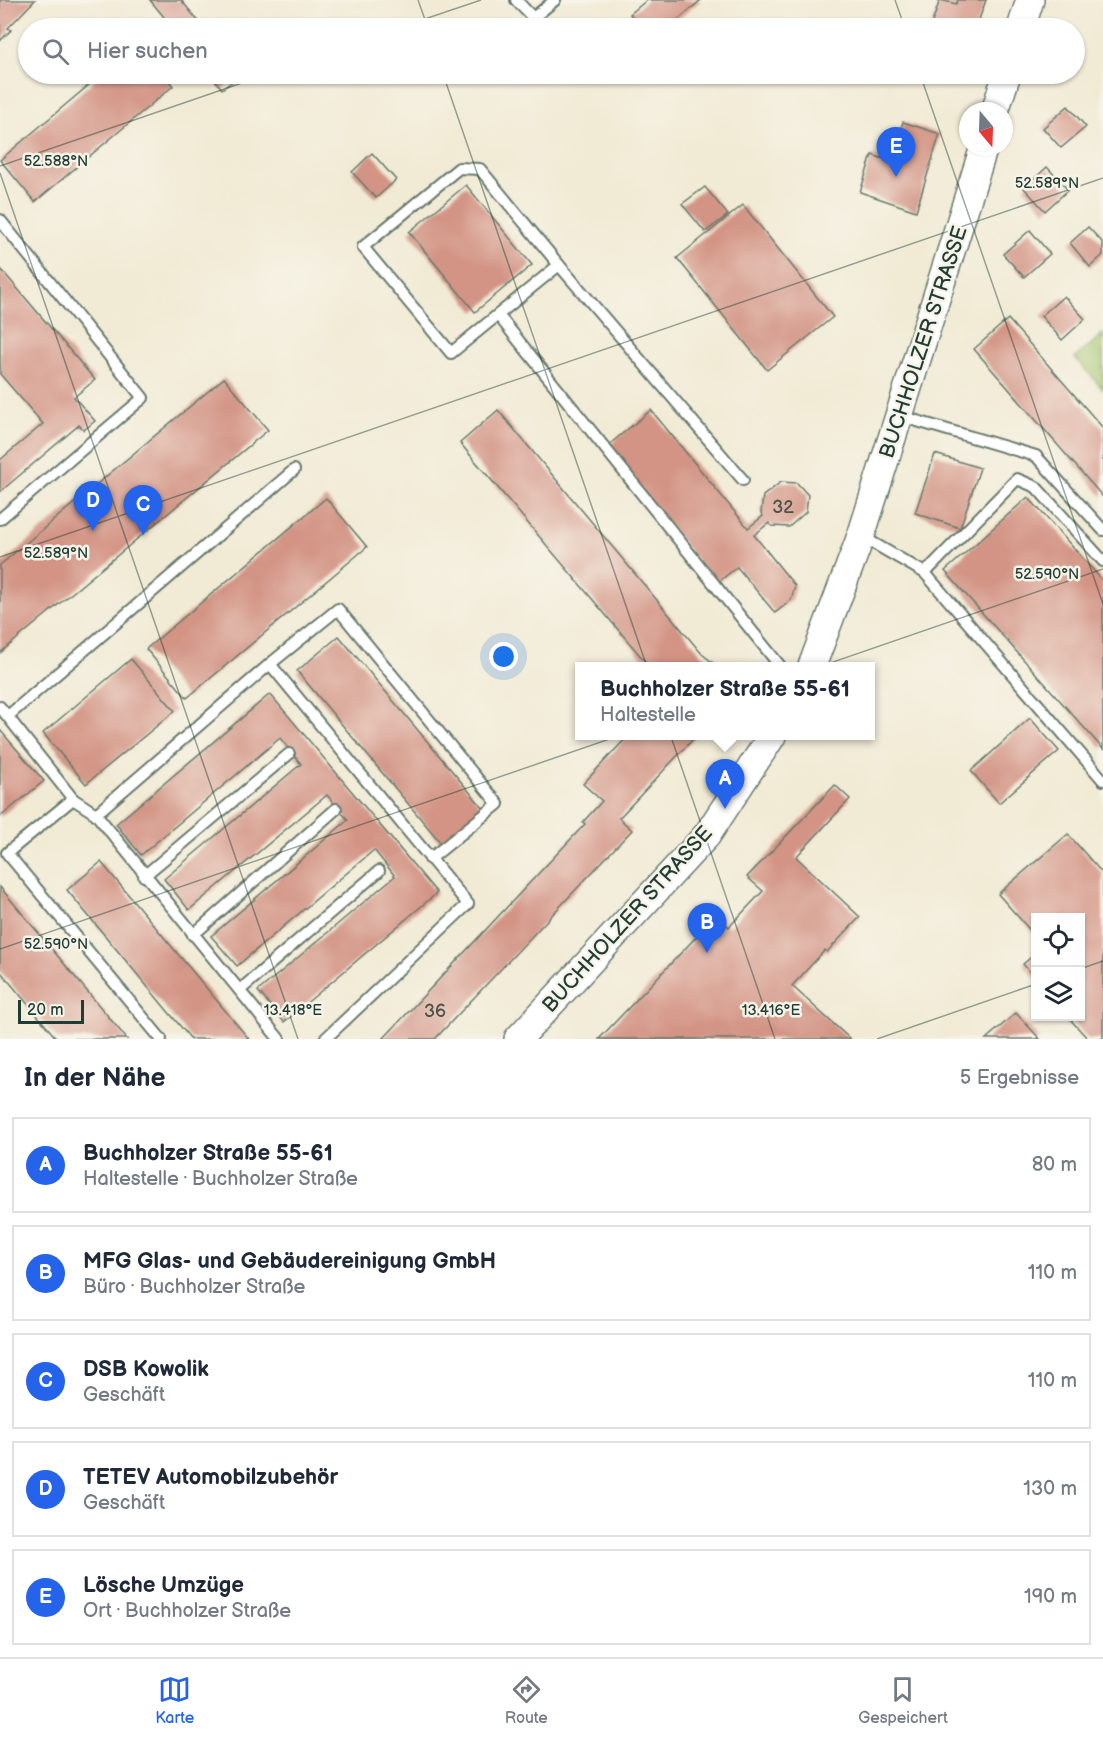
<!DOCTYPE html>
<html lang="de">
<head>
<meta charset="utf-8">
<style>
  :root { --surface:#fff; --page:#f6f6f7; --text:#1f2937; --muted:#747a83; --line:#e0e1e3; --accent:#2563eb }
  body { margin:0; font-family:"Balsamiq Sans",sans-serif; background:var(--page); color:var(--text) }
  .controls { position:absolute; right:18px; bottom:18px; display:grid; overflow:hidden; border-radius:0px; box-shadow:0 2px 4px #0004 }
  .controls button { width:54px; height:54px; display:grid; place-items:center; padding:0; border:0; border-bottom:2px solid var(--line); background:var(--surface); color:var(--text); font:30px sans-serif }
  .compass { position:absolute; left:959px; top:102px; width:54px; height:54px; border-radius:50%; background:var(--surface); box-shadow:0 2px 4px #0004; rotate:161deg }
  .scale { position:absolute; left:18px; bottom:15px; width:66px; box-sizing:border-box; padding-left:6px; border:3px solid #1f3d34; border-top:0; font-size:16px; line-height:21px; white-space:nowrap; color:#1f3d34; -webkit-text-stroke:4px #f7f3e8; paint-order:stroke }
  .you { position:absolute; left:504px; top:657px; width:21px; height:21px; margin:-15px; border:4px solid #fff; border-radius:50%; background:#1a73e8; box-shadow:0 0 0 9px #1a73e833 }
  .badge { display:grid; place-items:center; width:39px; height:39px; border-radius:50%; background:var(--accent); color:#fff; font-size:20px; font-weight:700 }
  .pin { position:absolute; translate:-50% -50px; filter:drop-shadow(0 2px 3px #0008) }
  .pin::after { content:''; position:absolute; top:32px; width:21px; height:18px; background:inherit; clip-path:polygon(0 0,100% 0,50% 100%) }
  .popup { position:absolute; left:575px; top:662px; width:300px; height:78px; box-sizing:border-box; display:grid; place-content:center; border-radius:0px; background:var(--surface); filter:drop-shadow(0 2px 4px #0005); font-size:20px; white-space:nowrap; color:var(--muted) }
  .popup b { font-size:22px; color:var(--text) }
  .popup::after { content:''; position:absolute; left:50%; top:100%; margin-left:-12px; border:12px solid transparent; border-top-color:var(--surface) }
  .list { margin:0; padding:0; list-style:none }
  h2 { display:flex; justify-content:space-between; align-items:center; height:78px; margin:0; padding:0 24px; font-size:26px }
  h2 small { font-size:20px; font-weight:400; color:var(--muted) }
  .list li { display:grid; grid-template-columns:39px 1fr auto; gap:18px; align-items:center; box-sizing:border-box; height:96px; margin:0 12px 12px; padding:0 12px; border:2px solid var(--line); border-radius:0px }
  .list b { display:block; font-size:22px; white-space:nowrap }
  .list p { margin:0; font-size:20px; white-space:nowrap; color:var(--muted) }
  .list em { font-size:20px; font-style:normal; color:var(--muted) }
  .icon { flex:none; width:33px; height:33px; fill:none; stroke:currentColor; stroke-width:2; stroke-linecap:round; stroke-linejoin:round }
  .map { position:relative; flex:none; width:1103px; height:1039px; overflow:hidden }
  .search { position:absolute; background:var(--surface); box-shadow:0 2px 4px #0004; left:18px; right:18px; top:18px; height:66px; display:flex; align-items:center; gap:15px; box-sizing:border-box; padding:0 21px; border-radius:33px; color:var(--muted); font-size:22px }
  .sheet { height:618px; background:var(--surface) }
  nav { display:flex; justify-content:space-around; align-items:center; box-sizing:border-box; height:84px; border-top:2px solid var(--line); background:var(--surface); font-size:16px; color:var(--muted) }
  nav a { display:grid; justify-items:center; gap:3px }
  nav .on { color:var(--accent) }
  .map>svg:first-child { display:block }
</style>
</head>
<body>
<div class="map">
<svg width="1103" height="1039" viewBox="0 0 1103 1039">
  <rect width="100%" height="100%" fill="#f7f3e8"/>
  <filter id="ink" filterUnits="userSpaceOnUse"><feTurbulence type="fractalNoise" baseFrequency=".0167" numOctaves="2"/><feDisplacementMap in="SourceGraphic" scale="12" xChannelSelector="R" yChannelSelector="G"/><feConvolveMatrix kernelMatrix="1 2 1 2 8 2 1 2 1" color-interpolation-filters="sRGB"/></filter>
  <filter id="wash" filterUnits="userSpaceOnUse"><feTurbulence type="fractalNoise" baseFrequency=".008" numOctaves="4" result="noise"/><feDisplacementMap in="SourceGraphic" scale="24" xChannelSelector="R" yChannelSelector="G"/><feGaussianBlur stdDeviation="1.35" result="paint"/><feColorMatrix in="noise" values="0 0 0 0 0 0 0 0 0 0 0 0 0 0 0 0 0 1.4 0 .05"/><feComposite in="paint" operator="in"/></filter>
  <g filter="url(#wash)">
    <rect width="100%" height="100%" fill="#f1ebd5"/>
    <path fill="#a4c56e" stroke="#628151" stroke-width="1.5" d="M1103 334V389L1075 358Z"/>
    <g id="blocks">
      <g fill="#d39485">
        <path d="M0 0H35L8 28 11 30 0 41Z"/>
        <path d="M150 0H181L204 28H173Z"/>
        <path d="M647 0H701L668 28H642L630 14Z"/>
        <path d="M940 0 956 4 958 0H986L976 28H930Z"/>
        <path d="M102 74H163L173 86 35 202 0 160Z"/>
        <path d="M210 74H242L222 89Z"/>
        <path d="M1068 106 1086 127 1061 148 1043 128Z"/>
        <path d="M903 122 940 134 916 211 860 192 872 155 890 161Z"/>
        <path d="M372 153 396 180 376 198 352 172Z"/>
        <path d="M1047 167 1068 190 1045 211 1024 188Z"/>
        <path d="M466 185 532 265 475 312 409 232Z"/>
        <path d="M705 187 728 215 705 232 682 204Z"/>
        <path d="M743 205 833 317 767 370 677 258Z"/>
        <path d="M1088 227 1103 243V255L1090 267 1070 243Z"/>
        <path d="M1030 230 1050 254 1024 277 1003 254Z"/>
        <path d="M0 268 95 380 74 397 95 421 84 430 79 425 0 492V460L43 424 0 374Z"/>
        <path d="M1064 296 1085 319 1062 340 1041 316Z"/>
        <path d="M1008 319 1103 428V497L974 349Z"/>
        <path d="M224 378 268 430 0 653V565Z"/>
        <path d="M498 410 702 654 717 666H649L460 443Z"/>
        <path d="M651 410 748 528 763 516 761 513 763 496 781 482 797 483 808 495 806 512 789 527 772 526 769 523 754 535 795 586 791 600 775 613 737 567 716 584 605 448Z"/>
        <path d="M935 454 980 468 960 528 915 513Z"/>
        <path d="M1028 497 1103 581V749L945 571Z"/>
        <path d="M326 498 367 547 187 698 146 649Z"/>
        <path d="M339 636 483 808 441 843 297 671Z"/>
        <path d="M131 659 175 711 86 784 43 733Z"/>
        <path d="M270 694 437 893 284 1022 258 991 395 876 374 850 237 966 211 936 348 820 327 795 189 910 164 879 301 764 280 738 141 855 116 824Z"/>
        <path d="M1030 718 1059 751 999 803 971 771Z"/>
        <path d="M0 730 44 781 0 817Z"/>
        <path d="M628 736H696L619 818 632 830 435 1039H383L585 824 583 822 602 801 583 784Z"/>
        <path d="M835 785 850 799 796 857 860 917 827 952 825 950 792 986 850 1039H599L716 916 729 927 763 891 747 877Z"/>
        <path d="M1068 834 1103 874V1039H1088L1068 1017H1080V918H1036V937L998 894Z"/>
        <path d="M101 862 249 1039H191L67 890Z"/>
        <path d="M0 887 127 1039H57L0 971Z"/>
        <path d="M1036 953V979L1023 964Z"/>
        <path d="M1016 1013 1040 1039H986Z"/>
      </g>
    </g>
  </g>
  <g filter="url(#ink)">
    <use href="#blocks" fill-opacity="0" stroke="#687a6c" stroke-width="1.5"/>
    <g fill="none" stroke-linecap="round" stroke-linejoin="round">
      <defs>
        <g id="service">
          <path d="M516 0 533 18 555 0"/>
          <path d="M459 168 480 169 559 265 451 353 363 247Z"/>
          <path d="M0 220 143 398 0 519"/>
          <path d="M559 265 743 480"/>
          <path d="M498 315 780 666"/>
          <path d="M900 416 1036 456 1103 530"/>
          <path d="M861 536 925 573 1103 780"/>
          <path d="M925 573 1017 479 1036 487 1103 561"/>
          <path d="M270 664 338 609 498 804 430 859"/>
          <path d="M0 707 73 799 96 814 279 1039"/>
          <path d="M8 716 294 470"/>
          <path d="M73 799 7 853 161 1039"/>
          <path d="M96 814 270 664 468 904 325 1039"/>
          <path d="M144 876 289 754"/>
          <path d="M193 935 336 809"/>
          <path d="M240 990 379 871"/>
        </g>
        <g id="tertiary">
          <path d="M1021 28 1030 0"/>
          <path d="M995 111 1007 74"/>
          <path d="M812 666 861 536 984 147"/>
          <path d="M518 1039 707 835 772 736"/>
        </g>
      </defs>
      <use href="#service" stroke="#687a6c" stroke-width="14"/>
      <use href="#tertiary" stroke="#687a6c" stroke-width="30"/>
      <use href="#service" stroke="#fff" stroke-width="10"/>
      <use href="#tertiary" stroke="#fff" stroke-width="27"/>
    </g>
  </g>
  <path fill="none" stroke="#1f3d34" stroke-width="1.5" stroke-opacity="0.45" d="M418 0 428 28M895 0 905 28M398 28 481 0M443 74 775 1039M920 74 1103 604M0 166 268 74M0 173 298 1039M0 557 1103 178M0 949 1103 569M1080 969 1103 961M877 1039 1036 984"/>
  <g text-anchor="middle" stroke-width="5" stroke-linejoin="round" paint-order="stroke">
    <g font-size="18" fill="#4c5348">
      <text x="783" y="513">32</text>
      <text x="435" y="1017">36</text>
    </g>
    <g font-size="21" fill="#1f3d34" stroke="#f7f3e8">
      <text transform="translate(923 342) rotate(-72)" y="7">BUCHHOLZER STRASSE</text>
      <text transform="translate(627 919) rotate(-48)" y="7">BUCHHOLZER STRASSE</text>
    </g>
  </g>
  <g font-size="15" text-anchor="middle" fill="#1f3d34" stroke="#f7f3e8" stroke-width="5" stroke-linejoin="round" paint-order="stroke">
    <text x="56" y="166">52.588°N</text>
    <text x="1047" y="188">52.589°N</text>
    <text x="56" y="558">52.589°N</text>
    <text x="1047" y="579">52.590°N</text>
    <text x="56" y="949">52.590°N</text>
    <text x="293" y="1015">13.418°E</text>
    <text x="771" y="1015">13.416°E</text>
  </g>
</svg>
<div class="controls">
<button><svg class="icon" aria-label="locate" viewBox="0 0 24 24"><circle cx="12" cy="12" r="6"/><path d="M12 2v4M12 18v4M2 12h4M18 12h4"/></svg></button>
<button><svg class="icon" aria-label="layers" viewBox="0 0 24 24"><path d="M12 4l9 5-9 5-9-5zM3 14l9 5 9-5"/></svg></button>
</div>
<svg class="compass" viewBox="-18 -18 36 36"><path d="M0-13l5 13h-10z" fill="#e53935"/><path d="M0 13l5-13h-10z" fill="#747a83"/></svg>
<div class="scale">20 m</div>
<div class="you"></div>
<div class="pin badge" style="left:725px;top:809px">A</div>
<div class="popup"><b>Buchholzer Straße 55-61</b>Haltestelle</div>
<div class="pin badge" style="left:707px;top:953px">B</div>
<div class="pin badge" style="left:143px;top:535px">C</div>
<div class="pin badge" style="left:93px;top:531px">D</div>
<div class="pin badge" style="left:896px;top:177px">E</div>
<div class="search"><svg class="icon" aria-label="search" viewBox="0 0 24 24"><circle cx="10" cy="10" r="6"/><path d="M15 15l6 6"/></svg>Hier suchen</div>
</div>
<section class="sheet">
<h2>In der Nähe<small>5 Ergebnisse</small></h2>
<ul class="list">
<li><span class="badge">A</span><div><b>Buchholzer Straße 55-61</b><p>Haltestelle · Buchholzer Straße</p></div><em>80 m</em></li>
<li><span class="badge">B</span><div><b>MFG Glas- und Gebäudereinigung GmbH</b><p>Büro · Buchholzer Straße</p></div><em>110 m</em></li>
<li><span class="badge">C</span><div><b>DSB Kowolik</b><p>Geschäft</p></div><em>110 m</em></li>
<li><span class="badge">D</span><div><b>TETEV Automobilzubehör</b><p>Geschäft</p></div><em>130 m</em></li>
<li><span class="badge">E</span><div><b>Lösche Umzüge</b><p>Ort · Buchholzer Straße</p></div><em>190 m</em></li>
</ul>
</section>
<nav>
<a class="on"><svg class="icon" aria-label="map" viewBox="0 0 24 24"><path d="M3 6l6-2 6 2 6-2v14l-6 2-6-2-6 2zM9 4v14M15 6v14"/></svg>Karte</a>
<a><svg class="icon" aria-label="directions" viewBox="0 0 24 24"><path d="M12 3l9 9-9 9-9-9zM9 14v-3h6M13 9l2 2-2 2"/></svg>Route</a>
<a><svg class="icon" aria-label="saved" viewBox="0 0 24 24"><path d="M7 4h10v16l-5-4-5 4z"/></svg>Gespeichert</a>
</nav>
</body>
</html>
